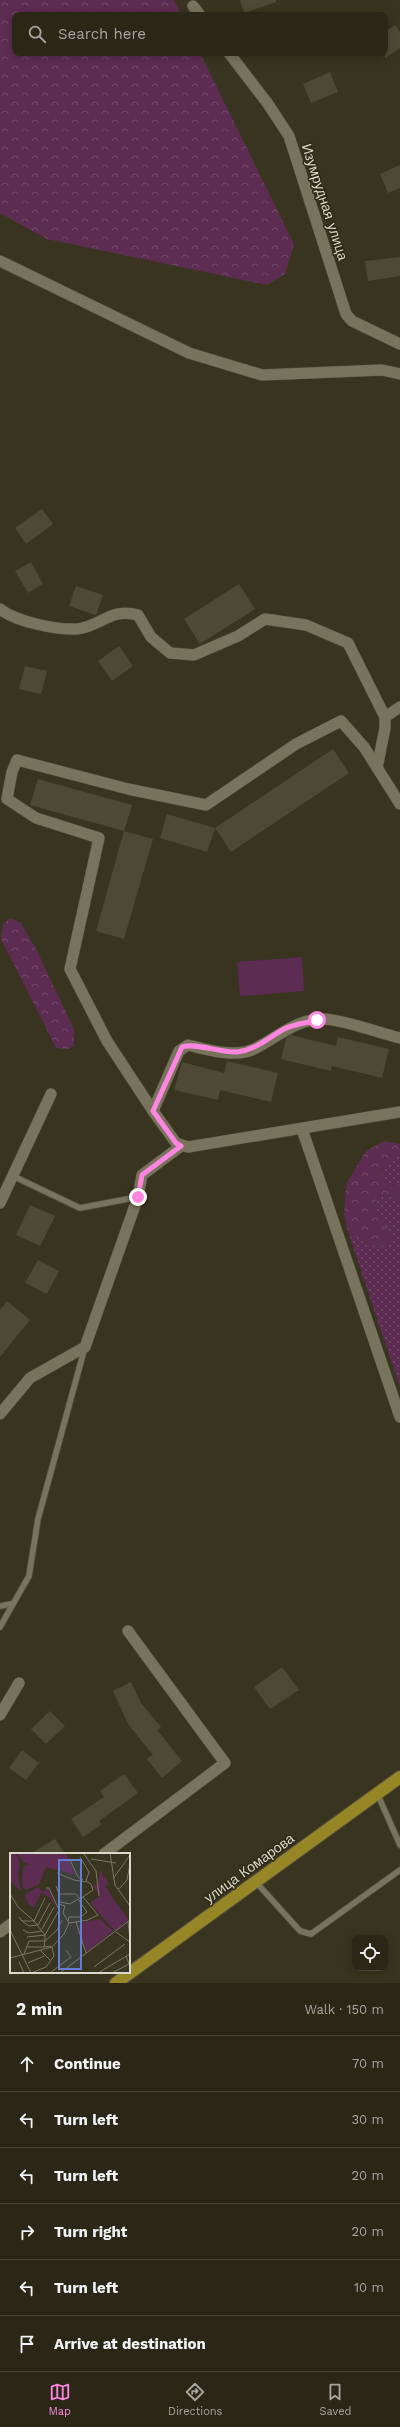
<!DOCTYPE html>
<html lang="en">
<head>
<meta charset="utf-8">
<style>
  :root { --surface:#2a2717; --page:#363324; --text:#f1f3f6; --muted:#a5a5a1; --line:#464436; --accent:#fe86e1 }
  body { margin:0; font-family:"Work Sans",sans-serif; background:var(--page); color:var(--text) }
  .controls { position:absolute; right:12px; bottom:12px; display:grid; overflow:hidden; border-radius:8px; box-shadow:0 2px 10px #0003 }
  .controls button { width:36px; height:36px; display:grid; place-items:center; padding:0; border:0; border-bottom:1px solid var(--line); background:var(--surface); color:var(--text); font:20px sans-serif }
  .stop { position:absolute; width:12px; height:12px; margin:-9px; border:3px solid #fe86e1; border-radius:50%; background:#fff }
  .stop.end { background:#fe86e1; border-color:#fff; box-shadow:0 1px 4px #0008 }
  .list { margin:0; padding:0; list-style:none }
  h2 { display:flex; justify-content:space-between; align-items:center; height:52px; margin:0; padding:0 16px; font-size:17px }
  h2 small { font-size:13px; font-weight:400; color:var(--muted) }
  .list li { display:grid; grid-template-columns:26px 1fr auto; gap:12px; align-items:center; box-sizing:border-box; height:56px; padding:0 16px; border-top:1px solid var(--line) }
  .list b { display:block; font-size:15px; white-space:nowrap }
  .list em { font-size:13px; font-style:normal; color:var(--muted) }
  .icon { flex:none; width:22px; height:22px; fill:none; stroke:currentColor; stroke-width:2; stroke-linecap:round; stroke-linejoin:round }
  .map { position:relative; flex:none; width:400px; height:1983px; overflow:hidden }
  .search { position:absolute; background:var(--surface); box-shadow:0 2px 10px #0003; left:12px; right:12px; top:12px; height:44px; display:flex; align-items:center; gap:10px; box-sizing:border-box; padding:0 14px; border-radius:8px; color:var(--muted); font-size:15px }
  .sheet { height:388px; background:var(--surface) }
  nav { display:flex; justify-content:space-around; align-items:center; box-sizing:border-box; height:56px; border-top:1px solid var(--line); background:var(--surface); font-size:11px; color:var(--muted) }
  nav a { display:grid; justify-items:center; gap:2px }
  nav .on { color:var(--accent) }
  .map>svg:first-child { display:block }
</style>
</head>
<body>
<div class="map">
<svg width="400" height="1983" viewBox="0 0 400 1983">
  <defs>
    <pattern id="grass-dots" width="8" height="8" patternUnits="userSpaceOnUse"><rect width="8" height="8" fill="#5d2c52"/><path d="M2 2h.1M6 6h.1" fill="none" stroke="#744a6a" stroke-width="1.8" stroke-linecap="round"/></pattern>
    <pattern id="forest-crowns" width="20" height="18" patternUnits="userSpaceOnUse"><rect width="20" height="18" fill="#5d2c52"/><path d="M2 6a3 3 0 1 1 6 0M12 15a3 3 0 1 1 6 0" fill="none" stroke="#744a6a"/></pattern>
  </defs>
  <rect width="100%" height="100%" fill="#38341f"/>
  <g fill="url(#grass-dots)">
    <path d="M400 1156V1183L391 1186 383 1182C380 1166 387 1163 400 1156Z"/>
    <path d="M386 1194 400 1200V1387L348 1232 377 1247 388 1244 392 1237C386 1223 375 1218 374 1202Z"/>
  </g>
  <g fill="url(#forest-crowns)">
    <path d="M0 0H174L182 15H15V53H200L294 244 285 274 267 285 47 239 0 213Z"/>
    <path d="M10 918 21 923 37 951 74 1029V1046L68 1049 56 1048 1 939 3 924Z"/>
    <path d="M384 1141 400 1144V1156C388 1163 379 1166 383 1182L391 1186 400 1183V1200L386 1194 374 1202C375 1218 386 1223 392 1237L388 1244 377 1247 348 1232 344 1214 346 1184 366 1151Z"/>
  </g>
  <path fill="#5d2c52" d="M302 957 304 991 240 996 237 962Z"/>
  <g fill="#4e4934">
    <path d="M240 0H276V2L244 13Z"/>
    <path d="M395 25 400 32V48L385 58V32Z"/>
    <path d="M330 72 338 92 311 103 303 84Z"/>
    <path d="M400 165V188L388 193 380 174Z"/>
    <path d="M400 257V276L368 281 365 261Z"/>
    <path d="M42 509 53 524 26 544 15 528Z"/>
    <path d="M31 562 43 584 28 593 15 571Z"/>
    <path d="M239 584 255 609 200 644 184 619Z"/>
    <path d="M76 586 103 595 96 615 69 606Z"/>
    <path d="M119 646 133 666 112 681 98 661Z"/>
    <path d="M25 666 47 671 41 694 19 689Z"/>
    <path d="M333 749 349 773 231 852 215 828Z"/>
    <path d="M38 779 132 805 124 831 30 805Z"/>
    <path d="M167 814 215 828 207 852 160 838Z"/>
    <path d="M124 831 153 839 124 939 96 931Z"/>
    <path d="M291 1035 336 1046 338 1037 389 1049 382 1078 332 1066 331 1071 281 1059 286 1038Z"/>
    <path d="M227 1061 278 1073 271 1102 220 1090 218 1100 174 1090 182 1062 224 1073Z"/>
    <path d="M30 1205 55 1216 40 1246 16 1235Z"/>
    <path d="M38 1260 59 1271 47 1294 25 1283Z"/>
    <path d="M7 1301 30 1320 0 1357V1310Z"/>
    <path d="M282 1667 299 1690 270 1709 254 1687Z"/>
    <path d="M131 1682 141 1703 161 1727 157 1730 182 1761 162 1778 147 1759 153 1755 128 1724 113 1691Z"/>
    <path d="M50 1711 65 1726 46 1744 31 1729Z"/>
    <path d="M22 1750 40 1764H38L26 1780 9 1768Z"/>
    <path d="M124 1774 138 1793 99 1821 102 1824 83 1837 71 1819 104 1797 100 1791Z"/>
    <path d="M55 1839 65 1854H30Z"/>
  </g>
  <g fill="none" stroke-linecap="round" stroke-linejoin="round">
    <defs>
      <g id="lane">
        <path d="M13 1176 80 1208 138 1197"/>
        <path d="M0 1606 11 1604"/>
        <path d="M0 1627 29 1576 38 1519 85 1347"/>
        <path d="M377 1793 400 1845"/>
        <path d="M256 1882 300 1931 311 1934 400 1870"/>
      </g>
      <g id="street">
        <path d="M193 6 200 15"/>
        <path d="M229 53 268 104 289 136 346 314 352 321 400 344"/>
        <path d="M0 261 189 353 262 375 382 370 400 374"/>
        <path d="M0 609C16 622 57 630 77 629 100 627 111 607 138 615L151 637 170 653 194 655 238 636 265 619 306 625 348 643 385 717V728L377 768"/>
        <path d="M385 717 400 707"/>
        <path d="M400 804 364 747 341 721 296 744 206 805 128 789 17 760 12 772 7 799 36 818 99 838 70 969 107 1041 153 1111 176 1143 188 1147 400 1112"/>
        <path d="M153 1111 179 1051 188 1045C208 1050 235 1058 254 1049 277 1038 295 1019 323 1019 341 1019 380 1033 400 1038"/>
        <path d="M302 1129 400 1417"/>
        <path d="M0 1203 51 1094"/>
        <path d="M0 1414 30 1378 85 1347 138 1197 142 1175 181 1146"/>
        <path d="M0 1715 19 1683"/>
        <path d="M104 1854 225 1763 128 1631"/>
        <path d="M0 1932 11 1924"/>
      </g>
      <path id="primary" d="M116 1983 400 1777"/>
    </defs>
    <use href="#lane" stroke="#54503e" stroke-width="7"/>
    <use href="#street" stroke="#54503e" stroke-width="12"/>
    <use href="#primary" stroke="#54503e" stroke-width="14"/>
    <use href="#lane" stroke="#78735d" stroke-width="5.5"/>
    <use href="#street" stroke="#78735d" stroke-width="11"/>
    <use href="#primary" stroke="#978625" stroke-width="12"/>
  </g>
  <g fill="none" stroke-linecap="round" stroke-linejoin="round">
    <path stroke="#fe86e1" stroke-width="5" d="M138 1197 142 1175 181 1146 176 1143 153 1111 182 1047C194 1042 221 1053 237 1052 256 1050 268 1038 284 1029 294 1024 307 1023 317 1020"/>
  </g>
  <g text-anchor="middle" stroke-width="3" stroke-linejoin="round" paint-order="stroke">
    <g font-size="14" fill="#dbd8cc" stroke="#2e2a15">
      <text transform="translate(325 202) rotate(72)" y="5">Изумрудная улица</text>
      <text transform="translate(249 1868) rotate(-36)" y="5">улица Комарова</text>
    </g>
  </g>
  <g transform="translate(10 1853)">
    <rect width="120" height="120" fill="#38341f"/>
    <path d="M91 16 93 24H96L98 32H95L103 46 119 67 114 71 110 66 113 72 105 78 80 50 90 43 83 33 87 31ZM90 66 103 78 77 99 68 75 71 70Z" fill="#5d2c52"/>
    <path d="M0 0H5L10 9 8 21 11 38 0 28ZM6 0H56L65 22 36 14 29 31 16 37 13 35 12 22 14 13 20 12 13 9ZM28 34 33 39 38 35 47 56 39 44 31 40 24 55 18 51 15 42Z" fill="#5d2c52"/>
    <path fill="none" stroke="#797664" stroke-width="1" d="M100 0 105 32 120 53M74 1 86 18 89 43M70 4 79 19 76 28 81 31 83 37 70 46M81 6 106 10M60 7 68 24 73 27M47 20 64 27 76 29M103 26 120 2M46 33 49 41H66L70 46M108 37 117 27 120 11M0 41 8 54 24 68 35 45M9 64 12 68H24L35 82V88H19L14 101M12 68 19 73 28 72 40 50M58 68 59 64H71M72 68 71 64 77 59 68 46 60 51 50 49 49 51 55 53 53 60 59 70 78 67 88 62 73 44M66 69 76 100M118 69 120 85M32 76 44 54M0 77 21 120M13 77 19 80 32 78M106 79 120 89M17 84 35 82 49 57 39 35H36M41 93 34 94 35 88 47 77 52 67M17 94H34M30 97 40 107M0 105 42 94 54 81 59 70M9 109 14 120M18 110 34 103M84 114 115 91M21 120 36 114 44 103 42 94M40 120 61 104 56 97M50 120 120 67M88 120 120 101M102 120 119 111 116 103"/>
    <path fill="#607ed4" fill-opacity="0.15" stroke="#607ed4" stroke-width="2" d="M49 7H71V116H49Z"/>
    <rect width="120" height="120" fill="none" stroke="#dbd8cc" stroke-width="2"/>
  </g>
</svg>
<div class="controls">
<button><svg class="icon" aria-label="locate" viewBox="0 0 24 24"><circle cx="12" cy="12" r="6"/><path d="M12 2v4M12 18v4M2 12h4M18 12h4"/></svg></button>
</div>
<div class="stop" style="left:317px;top:1020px"></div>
<div class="stop end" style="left:138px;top:1197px"></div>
<div class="search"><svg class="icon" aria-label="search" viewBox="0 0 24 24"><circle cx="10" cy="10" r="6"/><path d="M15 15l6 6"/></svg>Search here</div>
</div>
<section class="sheet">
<h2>2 min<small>Walk · 150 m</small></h2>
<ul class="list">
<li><svg class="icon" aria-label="ahead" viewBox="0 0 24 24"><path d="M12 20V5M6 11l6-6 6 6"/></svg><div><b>Continue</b></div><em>70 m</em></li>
<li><svg class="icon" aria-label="left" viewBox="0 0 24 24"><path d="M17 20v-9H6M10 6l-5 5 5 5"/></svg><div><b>Turn left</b></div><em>30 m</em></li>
<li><svg class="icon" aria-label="left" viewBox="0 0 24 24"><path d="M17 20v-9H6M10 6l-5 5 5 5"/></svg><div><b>Turn left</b></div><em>20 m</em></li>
<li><svg class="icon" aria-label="right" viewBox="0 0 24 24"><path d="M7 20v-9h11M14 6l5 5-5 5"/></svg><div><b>Turn right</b></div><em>20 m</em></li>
<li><svg class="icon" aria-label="left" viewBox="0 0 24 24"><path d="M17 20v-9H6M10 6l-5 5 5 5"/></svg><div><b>Turn left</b></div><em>10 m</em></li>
<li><svg class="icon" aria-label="arrive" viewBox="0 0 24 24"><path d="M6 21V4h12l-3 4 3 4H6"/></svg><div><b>Arrive at destination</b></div></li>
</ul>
</section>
<nav>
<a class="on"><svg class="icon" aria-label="map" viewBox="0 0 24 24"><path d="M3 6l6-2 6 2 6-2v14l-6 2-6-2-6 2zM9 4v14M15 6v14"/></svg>Map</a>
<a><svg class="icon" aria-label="directions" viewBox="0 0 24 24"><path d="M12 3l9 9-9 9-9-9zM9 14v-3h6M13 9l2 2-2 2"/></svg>Directions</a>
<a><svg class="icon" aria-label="saved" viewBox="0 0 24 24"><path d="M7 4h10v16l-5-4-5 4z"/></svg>Saved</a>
</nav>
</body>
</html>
